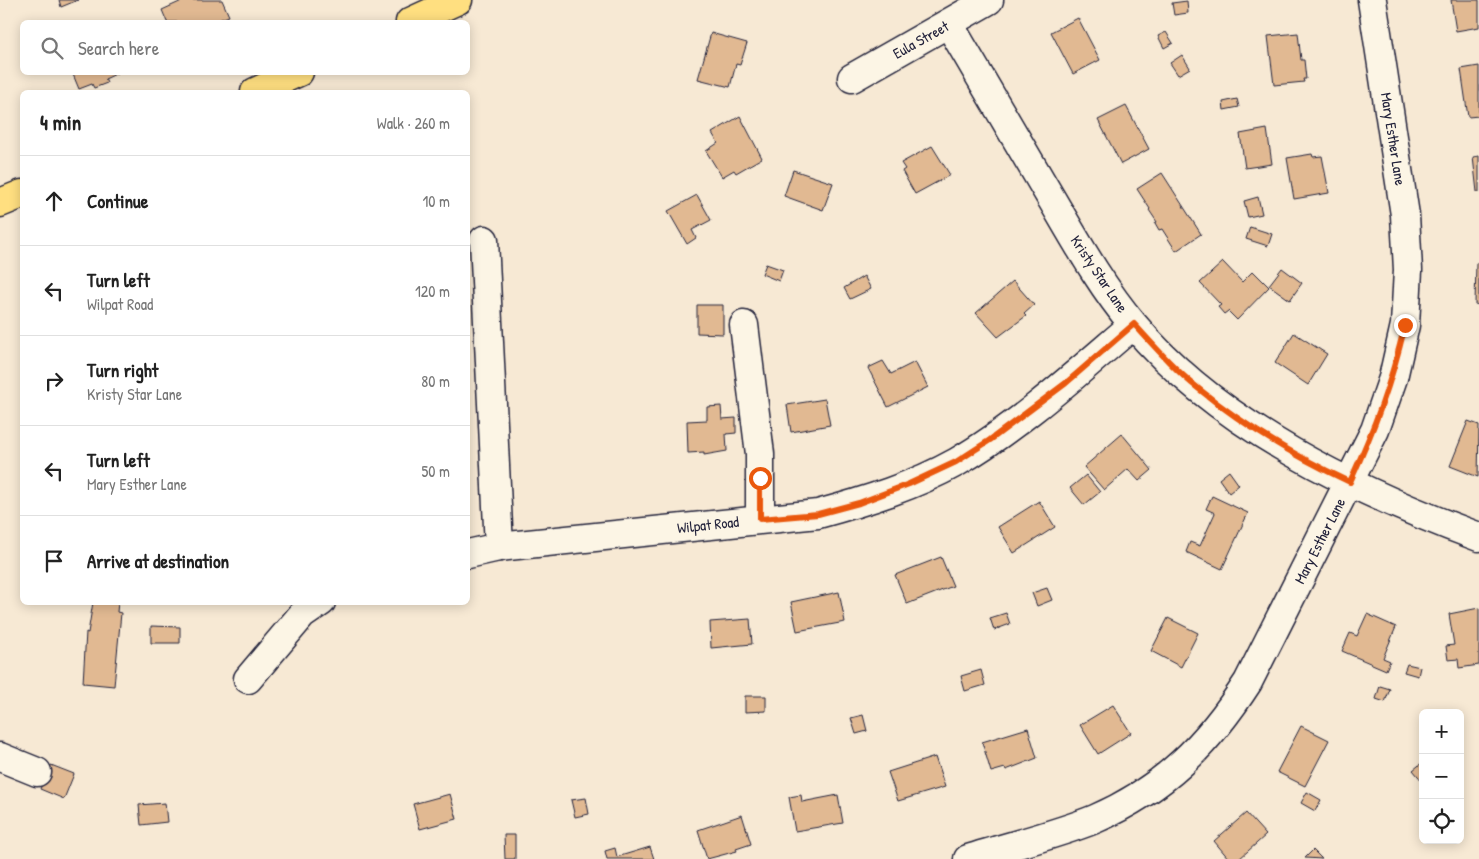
<!DOCTYPE html>
<html lang="en">
<head>
<meta charset="utf-8">
<style>
  :root { --surface:#fff; --page:#f6f6f6; --text:#222; --muted:#767676; --line:#e0e0e0 }
  body { margin:0; font-family:"Patrick Hand",sans-serif; background:var(--page); color:var(--text) }
  .controls { position:absolute; right:15px; bottom:15px; display:grid; overflow:hidden; border-radius:8px; box-shadow:0 2px 12px #0003 }
  .controls button { width:45px; height:45px; display:grid; place-items:center; padding:0; border:0; border-bottom:1px solid var(--line); background:var(--surface); color:var(--text); font:25px sans-serif }
  .stop { position:absolute; width:15px; height:15px; margin:-11px; border:4px solid #ea580c; border-radius:50%; background:#fff }
  .stop.end { background:#ea580c; border-color:#fff; box-shadow:0 1px 5px #0008 }
  .list { margin:0; padding:0; list-style:none }
  h2 { display:flex; justify-content:space-between; align-items:center; height:65px; margin:0; padding:0 20px; font-size:21px }
  h2 small { font-size:16px; font-weight:400; color:var(--muted) }
  .list li { display:grid; grid-template-columns:32px 1fr auto; gap:15px; align-items:center; box-sizing:border-box; height:90px; padding:0 20px; border-top:1px solid var(--line) }
  .list b { display:block; font-size:19px; white-space:nowrap }
  .list p { margin:0; font-size:16px; white-space:nowrap; color:var(--muted) }
  .list em { font-size:16px; font-style:normal; color:var(--muted) }
  .icon { flex:none; width:28px; height:28px; fill:none; stroke:currentColor; stroke-width:2; stroke-linecap:round; stroke-linejoin:round }
  .map { position:relative; flex:none; width:1479px; height:859px; overflow:hidden }
  .search { position:absolute; background:var(--surface); box-shadow:0 2px 12px #0003; left:20px; top:20px; width:450px; height:55px; display:flex; align-items:center; gap:12px; box-sizing:border-box; padding:0 18px; border-radius:8px; color:var(--muted); font-size:19px }
  .panel { position:absolute; background:var(--surface); box-shadow:0 2px 12px #0003; left:20px; top:90px; width:450px; height:515px; border-radius:8px }
  .map>svg:first-child { display:block }
</style>
</head>
<body>
<div class="map">
<svg width="1479" height="859" viewBox="0 0 1479 859">
  <rect width="100%" height="100%" fill="#f7e9d4"/>
  <filter id="ink" filterUnits="userSpaceOnUse"><feTurbulence type="fractalNoise" baseFrequency=".02" numOctaves="2"/><feDisplacementMap in="SourceGraphic" scale="10" xChannelSelector="R" yChannelSelector="G"/><feConvolveMatrix kernelMatrix="1 2 1 2 8 2 1 2 1" color-interpolation-filters="sRGB"/></filter>
  <g filter="url(#ink)">
    <g fill="#e1b992" stroke="#22223b">
      <path d="M59 0H78L61 7Z"/>
      <path d="M184 0H222L229 16 213 22H167L162 10Z"/>
      <path d="M1451 0H1479V27L1456 31Z"/>
      <path d="M1187 1 1188 13 1174 15 1172 3Z"/>
      <path d="M1078 18 1100 60 1073 74 1051 32Z"/>
      <path d="M1166 32 1173 43 1164 48 1158 36Z"/>
      <path d="M711 33 747 43 740 65 736 64 730 87 698 79Z"/>
      <path d="M1298 33 1301 60H1304L1306 79H1303L1304 82 1274 85 1268 36Z"/>
      <path d="M1182 55 1190 68 1178 75 1170 63Z"/>
      <path d="M1479 66V116L1468 117 1461 69Z"/>
      <path d="M72 72H120L105 79 107 83 94 88 92 84 79 89Z"/>
      <path d="M1237 99 1239 107 1224 110 1223 102Z"/>
      <path d="M1126 106 1149 149 1121 164 1098 120Z"/>
      <path d="M740 116 762 158 736 173 734 170 722 177 706 151 718 143 712 133Z"/>
      <path d="M1267 129 1272 164 1245 168 1240 134Z"/>
      <path d="M932 146 950 175 915 194 902 171 905 169 901 163Z"/>
      <path d="M1312 154 1313 157 1322 156 1329 193 1294 199 1287 158Z"/>
      <path d="M1479 156V192H1477L1473 157Z"/>
      <path d="M793 170 833 183 823 210 784 196Z"/>
      <path d="M1162 173 1201 234 1176 251 1162 229 1159 230 1155 223 1157 222 1149 210 1150 209 1137 189Z"/>
      <path d="M697 195 711 220 692 230 696 238 687 244 668 211Z"/>
      <path d="M1258 197 1262 214 1248 217 1244 201Z"/>
      <path d="M1250 227 1272 234 1268 246 1246 239Z"/>
      <path d="M1223 262 1242 282 1253 271 1269 287 1237 320 1228 311 1224 314 1218 307 1221 305 1200 283Z"/>
      <path d="M1476 263H1479V305L1475 304Z"/>
      <path d="M766 264 783 270 779 281 762 274Z"/>
      <path d="M1282 268 1302 283 1290 300 1269 285Z"/>
      <path d="M864 276 871 289 850 299 844 288Z"/>
      <path d="M1013 281 1034 305 1024 314 1026 316 998 337 976 313Z"/>
      <path d="M697 305H723V334L697 333Z"/>
      <path d="M1294 333 1327 354 1308 385 1275 363Z"/>
      <path d="M883 361 891 374 915 362 928 387 888 407 868 368Z"/>
      <path d="M825 399 830 425 791 432 787 405Z"/>
      <path d="M721 406 722 419 736 418V433L726 434 727 451 704 455V452L688 453 687 421 707 420V407Z"/>
      <path d="M1468 421 1479 425 1478 477 1450 466Z"/>
      <path d="M1122 434 1152 470 1139 481 1128 469 1104 490 1084 467Z"/>
      <path d="M1229 471 1239 485 1229 493 1219 479Z"/>
      <path d="M1086 475 1100 492 1084 505 1070 488Z"/>
      <path d="M1212 496 1248 513 1222 569 1186 552 1190 542 1200 546 1215 513 1206 509Z"/>
      <path d="M1039 501 1055 527 1014 553 998 527Z"/>
      <path d="M941 557 953 586 907 604 895 575Z"/>
      <path d="M1047 588 1052 600 1037 606 1032 593Z"/>
      <path d="M839 592 845 622 797 631 791 602Z"/>
      <path d="M93 602H118L117 612 121 613 114 686 83 683 86 632 88 633Z"/>
      <path d="M1479 608V665L1459 668 1458 659 1448 660 1446 646 1454 645 1449 614Z"/>
      <path d="M1006 613 1010 624 994 630 990 618Z"/>
      <path d="M1367 614 1396 627 1383 658 1390 661 1386 670 1342 651 1350 633 1357 636Z"/>
      <path d="M1168 618 1198 633 1181 667 1151 651Z"/>
      <path d="M750 619 752 644 711 648 710 622Z"/>
      <path d="M151 626 180 627V643H151Z"/>
      <path d="M1407 664 1420 667 1418 676 1404 672Z"/>
      <path d="M981 670 985 685 965 691 961 676Z"/>
      <path d="M1380 686 1390 689 1385 702 1376 699Z"/>
      <path d="M745 696H766V711L745 712Z"/>
      <path d="M1113 705 1131 733 1098 754 1080 725Z"/>
      <path d="M863 715 867 731 856 734 851 718Z"/>
      <path d="M1301 726 1329 740 1305 786 1277 772Z"/>
      <path d="M1028 728 1037 758 1006 770 1005 768 991 772 982 742Z"/>
      <path d="M935 757 945 787 898 801 888 772Z"/>
      <path d="M1423 762V782L1413 770Z"/>
      <path d="M51 765 74 774 64 799 40 789Z"/>
      <path d="M1307 792 1321 800 1315 811 1301 803Z"/>
      <path d="M450 794 457 819 420 829 413 804Z"/>
      <path d="M801 795 802 802 838 795 843 823 795 831 789 797Z"/>
      <path d="M586 798 589 814 575 817 571 800Z"/>
      <path d="M165 803 167 822 141 825 139 805Z"/>
      <path d="M1246 813 1266 835 1239 859H1229L1214 841Z"/>
      <path d="M742 815 751 844 736 849 737 851 707 859 698 830Z"/>
      <path d="M504 835H515V859H505Z"/>
      <path d="M650 847 654 859H607L605 851 615 848 617 857Z"/>
      <path d="M1313 850 1322 859 1305 858Z"/>
    </g>
    <g fill="none" stroke-linecap="round" stroke-linejoin="round">
      <defs>
        <g id="minor">
          <path d="M949 24C982 80 1015 137 1048 193 1074 237 1100 285 1133 324 1218 426 1357 492 1479 537"/>
          <path d="M852 78 989 0"/>
          <path d="M484 240 499 547"/>
          <path d="M744 325 760 454V519"/>
          <path d="M468 554 499 547 818 514C866 501 914 486 957 462 1019 426 1079 371 1133 325"/>
          <path d="M248 679 302 615 321 602"/>
          <path d="M0 757 37 772"/>
          <path d="M968 859C1008 846 1056 835 1095 819 1164 789 1208 744 1248 682L1375 430 1393 378 1405 325 1408 270 1405 215 1372 0"/>
        </g>
        <g id="major">
          <path d="M410 22 458 0"/>
          <path d="M255 92 299 72"/>
          <path d="M0 203 22 194"/>
        </g>
      </defs>
      <use href="#minor" stroke="#22223b" stroke-width="31"/>
      <use href="#major" stroke="#22223b" stroke-width="31"/>
      <use href="#minor" stroke="#fcf5e5" stroke-width="28"/>
      <use href="#major" stroke="#ffdf80" stroke-width="28"/>
    </g>
  </g>
  <g fill="none" stroke-linecap="round" stroke-linejoin="round" filter="url(#ink)">
    <path stroke="#ea580c" stroke-width="6" d="M760 478V519L818 514 859 503 909 484 956 462 990 440 1066 383 1134 324C1155 347 1175 370 1199 389 1244 426 1297 457 1350 482 1375 427 1391 384 1405 325"/>
  </g>
  <g text-anchor="middle" stroke-width="4" stroke-linejoin="round" paint-order="stroke">
    <g font-size="15" fill="#22223b" stroke="#fcf5e5">
      <text transform="translate(921 40) rotate(-29)" y="5">Eula Street</text>
      <text transform="translate(1393 139) rotate(81)" y="5">Mary Esther Lane</text>
      <text transform="translate(1099 274) rotate(56)" y="5">Kristy Star Lane</text>
      <text transform="translate(708 525) rotate(-6)" y="5">Wilpat Road</text>
      <text transform="translate(1320 541) rotate(-63)" y="5">Mary Esther Lane</text>
    </g>
  </g>
</svg>
<div class="controls">
<button>+</button>
<button>−</button>
<button><svg class="icon" aria-label="locate" viewBox="0 0 24 24"><circle cx="12" cy="12" r="6"/><path d="M12 2v4M12 18v4M2 12h4M18 12h4"/></svg></button>
</div>
<div class="stop" style="left:760px;top:478px"></div>
<div class="stop end" style="left:1405px;top:325px"></div>
<div class="search"><svg class="icon" aria-label="search" viewBox="0 0 24 24"><circle cx="10" cy="10" r="6"/><path d="M15 15l6 6"/></svg>Search here</div>
<section class="panel">
<h2>4 min<small>Walk · 260 m</small></h2>
<ul class="list">
<li><svg class="icon" aria-label="ahead" viewBox="0 0 24 24"><path d="M12 20V5M6 11l6-6 6 6"/></svg><div><b>Continue</b></div><em>10 m</em></li>
<li><svg class="icon" aria-label="left" viewBox="0 0 24 24"><path d="M17 20v-9H6M10 6l-5 5 5 5"/></svg><div><b>Turn left</b><p>Wilpat Road</p></div><em>120 m</em></li>
<li><svg class="icon" aria-label="right" viewBox="0 0 24 24"><path d="M7 20v-9h11M14 6l5 5-5 5"/></svg><div><b>Turn right</b><p>Kristy Star Lane</p></div><em>80 m</em></li>
<li><svg class="icon" aria-label="left" viewBox="0 0 24 24"><path d="M17 20v-9H6M10 6l-5 5 5 5"/></svg><div><b>Turn left</b><p>Mary Esther Lane</p></div><em>50 m</em></li>
<li><svg class="icon" aria-label="arrive" viewBox="0 0 24 24"><path d="M6 21V4h12l-3 4 3 4H6"/></svg><div><b>Arrive at destination</b></div></li>
</ul>
</section>
</div>
</body>
</html>
